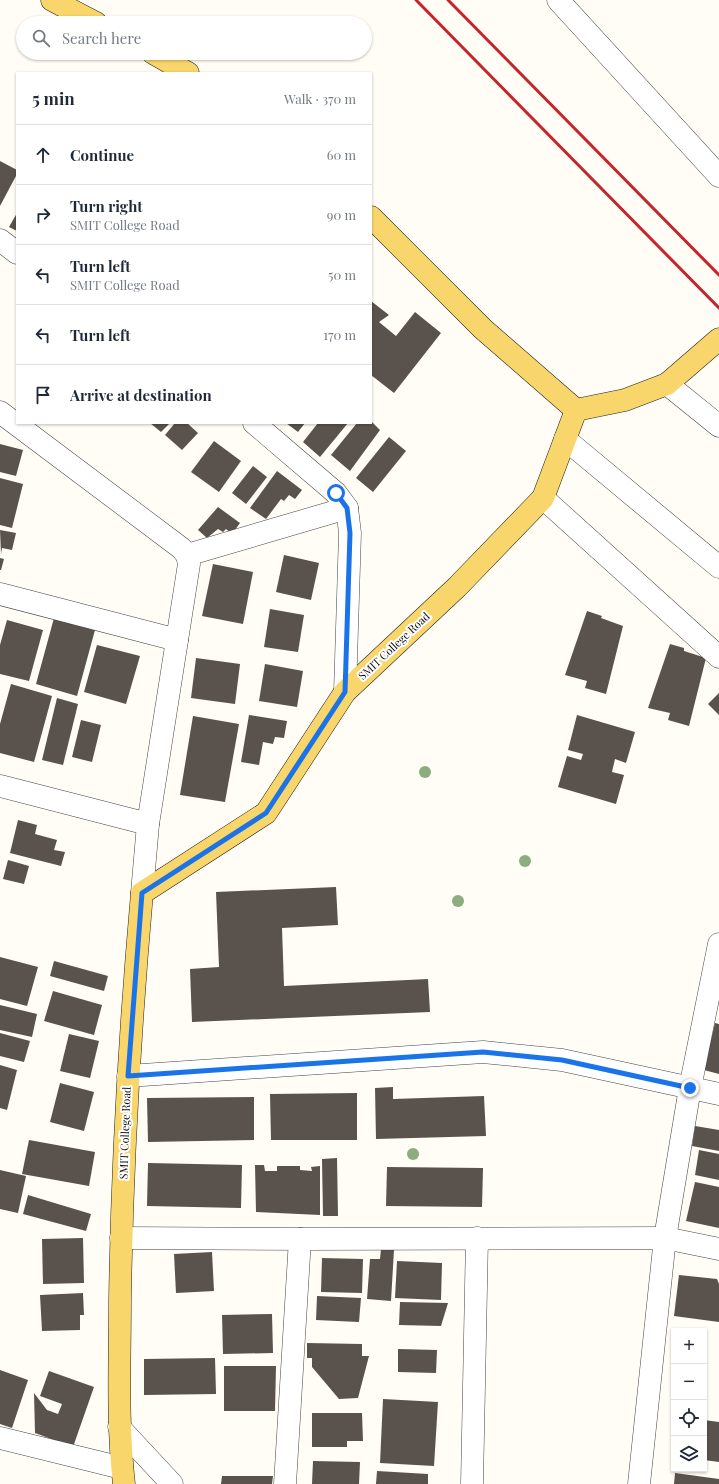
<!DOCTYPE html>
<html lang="en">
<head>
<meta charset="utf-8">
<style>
  :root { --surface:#fff; --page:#f2f2f3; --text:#1f2937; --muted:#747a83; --line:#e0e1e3 }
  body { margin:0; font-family:"Playfair Display",serif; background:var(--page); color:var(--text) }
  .controls { position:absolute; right:12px; bottom:12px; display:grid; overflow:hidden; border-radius:0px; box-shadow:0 1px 3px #0004 }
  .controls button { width:36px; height:36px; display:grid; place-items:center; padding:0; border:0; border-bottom:1px solid var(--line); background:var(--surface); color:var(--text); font:20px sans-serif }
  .stop { position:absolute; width:12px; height:12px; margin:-9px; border:3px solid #1a73e8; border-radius:50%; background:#fff }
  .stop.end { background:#1a73e8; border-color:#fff; box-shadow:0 1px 4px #0008 }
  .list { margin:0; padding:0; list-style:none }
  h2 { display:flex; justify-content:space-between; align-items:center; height:52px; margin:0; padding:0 16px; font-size:17px }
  h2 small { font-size:13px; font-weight:400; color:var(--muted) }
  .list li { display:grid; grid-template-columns:26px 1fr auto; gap:12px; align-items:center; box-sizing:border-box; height:60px; padding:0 16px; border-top:1px solid var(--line) }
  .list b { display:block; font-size:15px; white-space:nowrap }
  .list p { margin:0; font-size:13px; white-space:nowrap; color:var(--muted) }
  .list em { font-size:13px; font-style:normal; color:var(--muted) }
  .icon { flex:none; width:22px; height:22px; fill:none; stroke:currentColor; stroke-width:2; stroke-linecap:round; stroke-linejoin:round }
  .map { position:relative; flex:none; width:719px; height:1484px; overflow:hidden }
  .search { position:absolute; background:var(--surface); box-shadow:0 1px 3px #0004; left:16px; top:16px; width:356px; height:44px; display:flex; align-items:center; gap:10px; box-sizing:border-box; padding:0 14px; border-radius:22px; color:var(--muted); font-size:15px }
  .panel { position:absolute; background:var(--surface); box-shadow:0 1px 3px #0004; left:16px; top:72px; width:356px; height:352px; border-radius:0px }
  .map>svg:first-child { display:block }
</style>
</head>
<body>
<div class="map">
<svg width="719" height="1484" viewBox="0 0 719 1484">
  <rect width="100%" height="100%" fill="#fffdf5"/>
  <g fill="#5a524d">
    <path d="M0 161 17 170V174L0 206Z"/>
    <path d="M17 213V231L9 227Z"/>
    <path d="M371 301 389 315 379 322 396 336 415 312 441 333 394 393 371 375Z"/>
    <path d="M371 421 380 430 350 471 331 455 357 423H371Z"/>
    <path d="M150 423H170L161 432Z"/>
    <path d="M175 423H187L198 433 182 450 165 435Z"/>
    <path d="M286 423H305L298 432Z"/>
    <path d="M318 423H348L320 457 303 442Z"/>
    <path d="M389 437 406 451 373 492 356 478Z"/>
    <path d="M214 441 241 461 219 492 191 472Z"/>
    <path d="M0 444 23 450 16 476 0 472Z"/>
    <path d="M253 466 267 477 246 504 232 493Z"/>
    <path d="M277 471 302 490 295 499 289 495 284 501 281 499 266 519 250 508Z"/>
    <path d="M0 478 23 484 12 528 0 525Z"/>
    <path d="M218 507 240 523 232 534 226 529 223 532 218 529 207 538 198 530Z"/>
    <path d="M0 530 16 533 12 550 2 548 1 554Z"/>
    <path d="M284 555 319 563 311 600 276 592Z"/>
    <path d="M0 558 4 559 1 570H0Z"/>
    <path d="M213 564 253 572 243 624 202 616Z"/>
    <path d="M270 609 304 615 298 652 264 647Z"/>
    <path d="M587 611 602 616 601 618 623 626 606 694 585 688 587 681 565 675Z"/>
    <path d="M54 618 95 630 77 696 36 684Z"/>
    <path d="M7 620 43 630 29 681 0 674V645Z"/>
    <path d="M670 644 684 648V651L706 658 689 726 668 720 670 713 648 708Z"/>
    <path d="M97 645 140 656 126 704 84 692Z"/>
    <path d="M196 658 240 664 235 704 191 698Z"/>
    <path d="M265 664 303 671 297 707 259 701Z"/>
    <path d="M11 684 52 696 34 762 0 753V724Z"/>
    <path d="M719 693V715L708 704Z"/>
    <path d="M57 698 78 704 63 765 42 760Z"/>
    <path d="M249 715 287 721 284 738 275 737 273 744 263 742 259 765 241 762Z"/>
    <path d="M577 715 635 732 626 763 615 759 612 772 624 775 616 804 558 787 567 756 581 760 583 754 568 750Z"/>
    <path d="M193 716 239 724 225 802 180 795Z"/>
    <path d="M81 720 101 725 92 762 72 757Z"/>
    <path d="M18 820 37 825 35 834 57 840 54 850 65 852 61 866 10 853Z"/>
    <path d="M8 860 29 866 24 884 3 879Z"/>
    <path d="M336 887 338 925 282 928 284 986 428 979 430 1012 192 1022 190 969 219 967 216 892Z"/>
    <path d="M0 957 38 967 27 1006 0 999Z"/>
    <path d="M54 961 108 976 104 991 50 976Z"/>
    <path d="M53 991 102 1005 94 1035 44 1021Z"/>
    <path d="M0 1005 37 1014 32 1037 0 1030Z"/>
    <path d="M715 1023 719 1024V1074L704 1070Z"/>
    <path d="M0 1033 30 1041 24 1062 0 1056Z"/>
    <path d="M69 1034 99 1041 90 1078 60 1071Z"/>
    <path d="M0 1065 17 1070 7 1110 0 1108Z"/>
    <path d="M60 1083 94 1092 84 1131 50 1122Z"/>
    <path d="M393 1087V1099L484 1096 486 1136 376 1139 375 1088Z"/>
    <path d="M357 1093V1140H271L270 1094Z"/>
    <path d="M254 1097V1140L148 1142 147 1098Z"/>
    <path d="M695 1126 719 1130V1151L692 1146Z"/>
    <path d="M29 1140 95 1152 89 1186 22 1174Z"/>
    <path d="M699 1150 719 1154V1180L695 1175Z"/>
    <path d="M337 1158 338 1216H323L322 1159Z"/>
    <path d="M148 1163 242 1165 241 1208 147 1206Z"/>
    <path d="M255 1165H264L265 1171H277V1166H300V1170L312 1171 311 1167 320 1166V1215L256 1212Z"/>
    <path d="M387 1167 483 1168 482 1207 386 1206Z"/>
    <path d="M0 1170 26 1176 18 1213 0 1209Z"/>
    <path d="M695 1182 719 1187V1228L686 1221Z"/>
    <path d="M28 1195 91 1214 86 1231 23 1214Z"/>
    <path d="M83 1238 84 1283 43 1284 42 1239Z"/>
    <path d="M381 1249 394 1250 391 1301 367 1299 370 1259H380Z"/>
    <path d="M212 1252 214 1291 176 1293 174 1254Z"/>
    <path d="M322 1258 363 1259 362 1293 321 1292Z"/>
    <path d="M397 1261 442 1263 441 1300 395 1298Z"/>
    <path d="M679 1275 717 1279 719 1284V1322L674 1316Z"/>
    <path d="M83 1293 84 1315H80V1330L42 1331 40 1295Z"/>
    <path d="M317 1296 361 1298 359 1322 316 1320Z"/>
    <path d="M400 1302 448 1303 441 1326 399 1325Z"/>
    <path d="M272 1314 273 1353 223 1354 222 1315Z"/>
    <path d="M307 1343 362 1344V1356H369L358 1398 339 1399 312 1367V1358H307Z"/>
    <path d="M398 1349 437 1350 436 1373 398 1372Z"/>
    <path d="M215 1358 216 1394 144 1395V1359Z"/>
    <path d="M224 1366H276L275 1411H224Z"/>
    <path d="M0 1370 28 1380 12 1428 0 1424Z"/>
    <path d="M49 1371 94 1387 73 1447 35 1433 34 1393 47 1410 58 1414 62 1404 40 1396Z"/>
    <path d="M383 1399 438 1402 434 1466 380 1463Z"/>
    <path d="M312 1413H362L363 1441H347V1447H312Z"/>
    <path d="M704 1420 719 1422V1462L704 1460Z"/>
    <path d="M313 1461 360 1462 359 1484H312Z"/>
    <path d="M377 1471 428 1474V1484H376Z"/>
    <path d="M675 1473 719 1479V1484H674Z"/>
    <path d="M222 1476H273L272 1484H221Z"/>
  </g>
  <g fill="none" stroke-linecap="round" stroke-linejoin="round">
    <defs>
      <g id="minor">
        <path d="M558 0 719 176"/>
        <path d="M0 240 17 253"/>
        <path d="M667 384 719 426"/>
        <path d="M0 412 181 548 187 555 189 564 148 824"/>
        <path d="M254 423 336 493 347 508 350 533 345 692"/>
        <path d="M565 439 719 567"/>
        <path d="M543 498 719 657"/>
        <path d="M187 555 347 508"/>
        <path d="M0 594 177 640"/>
        <path d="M0 786 148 824 142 893"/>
        <path d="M128 1076 483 1052 562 1060 719 1094"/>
        <path d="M121 1238 300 1239 665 1238 719 1249"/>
        <path d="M119 1427 172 1484"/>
        <path d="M0 1438 122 1468"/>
        <path d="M285 1484 300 1239"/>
        <path d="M472 1484 477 1238"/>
        <path d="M639 1484 665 1238 690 1088 719 944"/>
      </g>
      <g id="major">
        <path d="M52 0 96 23"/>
        <path d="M153 53 188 73"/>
        <path d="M371 217 483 329 576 410 625 400 667 384 719 339"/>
        <path d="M124 1484C117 1423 120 1361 120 1300 122 1164 130 1029 142 893L266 813 345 692 457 587 543 498 576 410"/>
      </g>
    </defs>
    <use href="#minor" stroke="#444" stroke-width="23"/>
    <use href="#major" stroke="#222" stroke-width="23"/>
    <use href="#minor" stroke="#fff" stroke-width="22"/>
    <use href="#major" stroke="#f9d66b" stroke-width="22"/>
    <g stroke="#c4262e" stroke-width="3">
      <path d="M416 0 719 308"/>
      <path d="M448 0 719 275"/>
    </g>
  </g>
  <g fill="#8dad7f">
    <circle cx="425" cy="772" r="6"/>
    <circle cx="525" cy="861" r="6"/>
    <circle cx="458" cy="901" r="6"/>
    <circle cx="413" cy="1154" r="6"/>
  </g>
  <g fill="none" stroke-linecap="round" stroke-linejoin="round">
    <path stroke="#1a73e8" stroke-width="5" d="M336 493 347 508 350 533 345 692 266 813 142 893 128 1076 483 1052 562 1060 690 1088"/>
  </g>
  <g text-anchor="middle" stroke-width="4" stroke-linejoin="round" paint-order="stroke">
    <g font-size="11" fill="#111" stroke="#fff">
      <text transform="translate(394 646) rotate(-43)" y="4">SMIT College Road</text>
      <text transform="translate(125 1133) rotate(-88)" y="4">SMIT College Road</text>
    </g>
  </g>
</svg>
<div class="controls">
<button>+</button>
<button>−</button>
<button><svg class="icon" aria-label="locate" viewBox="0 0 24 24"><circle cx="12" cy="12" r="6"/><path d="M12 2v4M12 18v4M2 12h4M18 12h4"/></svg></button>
<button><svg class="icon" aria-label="layers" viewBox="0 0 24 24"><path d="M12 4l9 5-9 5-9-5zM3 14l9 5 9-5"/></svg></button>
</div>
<div class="stop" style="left:336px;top:493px"></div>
<div class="stop end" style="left:690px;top:1088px"></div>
<div class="search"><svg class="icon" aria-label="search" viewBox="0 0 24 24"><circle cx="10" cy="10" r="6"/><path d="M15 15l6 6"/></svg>Search here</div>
<section class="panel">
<h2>5 min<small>Walk · 370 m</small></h2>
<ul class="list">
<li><svg class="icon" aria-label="ahead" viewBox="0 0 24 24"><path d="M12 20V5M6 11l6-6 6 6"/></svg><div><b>Continue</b></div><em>60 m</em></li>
<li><svg class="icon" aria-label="right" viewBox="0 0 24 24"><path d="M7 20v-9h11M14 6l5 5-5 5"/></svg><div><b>Turn right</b><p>SMIT College Road</p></div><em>90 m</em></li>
<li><svg class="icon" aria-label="left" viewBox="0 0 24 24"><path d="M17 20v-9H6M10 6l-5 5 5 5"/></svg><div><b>Turn left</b><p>SMIT College Road</p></div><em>50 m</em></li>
<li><svg class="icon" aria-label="left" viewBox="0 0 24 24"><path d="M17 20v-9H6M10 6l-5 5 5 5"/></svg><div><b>Turn left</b></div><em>170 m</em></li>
<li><svg class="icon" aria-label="arrive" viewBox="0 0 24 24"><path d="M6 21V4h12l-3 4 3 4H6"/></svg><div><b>Arrive at destination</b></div></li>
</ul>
</section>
</div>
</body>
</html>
